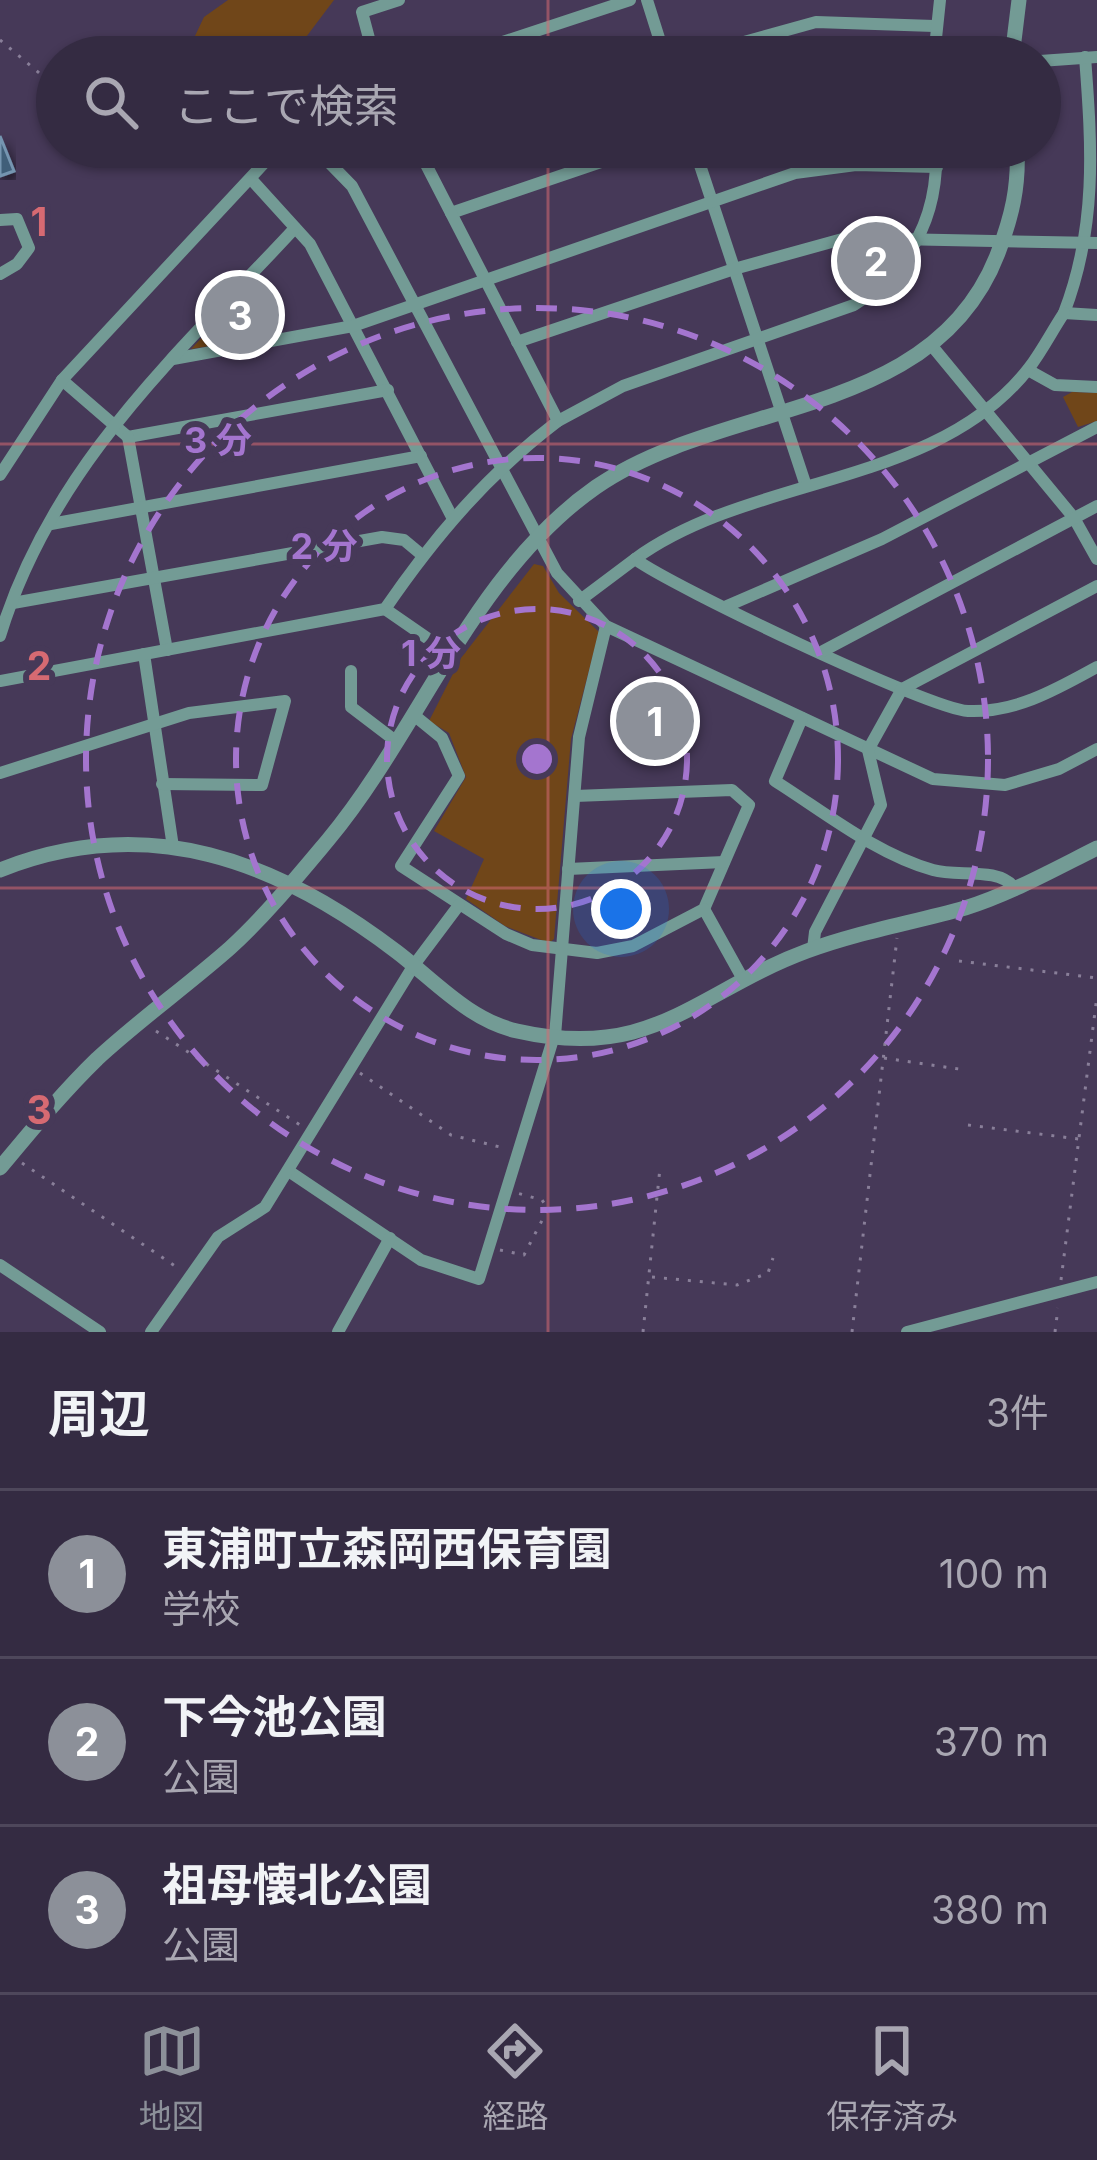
<!DOCTYPE html>
<html lang="ja">
<head>
<meta charset="utf-8">
<style>
  :root { --surface:#342b42; --page:#3c3349; --text:#f1f3f6; --muted:#a9a7b2; --line:#4e475b; --accent:#8c9099 }
  body { margin:0; font-family:Inter,"Noto Sans JP",sans-serif; background:var(--page); color:var(--text) }
  .you { position:absolute; left:621px; top:909px; width:42px; height:42px; margin:-30px; border:9px solid #fff; border-radius:50%; background:#1a73e8; box-shadow:0 0 0 18px #1a73e833 }
  .badge { display:grid; place-items:center; width:78px; height:78px; border-radius:50%; background:var(--accent); color:#fff; font-size:39px; font-weight:700 }
  .pin { position:absolute; translate:-50% -50%; border:6px solid #fff; box-shadow:0 3px 12px #0006 }
  .list { margin:0; padding:0; list-style:none }
  h2 { display:flex; justify-content:space-between; align-items:center; height:156px; margin:0; padding:0 48px; font-size:51px }
  h2 small { font-size:39px; font-weight:400; color:var(--muted) }
  .list li { display:grid; grid-template-columns:78px 1fr auto; gap:36px; align-items:center; box-sizing:border-box; height:168px; padding:0 48px; border-top:3px solid var(--line) }
  .list b { display:block; font-size:45px; white-space:nowrap }
  .list p { margin:0; font-size:39px; white-space:nowrap; color:var(--muted) }
  .list em { font-size:39px; font-style:normal; color:var(--muted) }
  .icon { flex:none; width:66px; height:66px; fill:none; stroke:currentColor; stroke-width:2; stroke-linecap:round; stroke-linejoin:round }
  .map { position:relative; flex:none; width:1097px; height:1332px; overflow:hidden }
  .search { position:absolute; background:var(--surface); box-shadow:0 3px 9px #0004; left:36px; right:36px; top:36px; height:132px; display:flex; align-items:center; gap:30px; box-sizing:border-box; padding:0 42px; border-radius:66px; color:var(--muted); font-size:45px }
  .sheet { height:660px; background:var(--surface) }
  nav { display:flex; justify-content:space-around; align-items:center; box-sizing:border-box; height:168px; border-top:3px solid var(--line); background:var(--surface); font-size:33px; color:var(--muted) }
  nav a { display:grid; justify-items:center; gap:6px }
  nav .on { color:var(--accent) }
  .map>svg:first-child { display:block }
</style>
</head>
<body>
<div class="map">
<svg width="1097" height="1332" viewBox="0 0 1097 1332">
  <defs>
    <filter id="shadow"><feDropShadow dx="3.5" dy="6" stdDeviation="6" flood-color="#0009"/></filter>
  </defs>
  <rect width="100%" height="100%" fill="#463958"/>
  <g fill="#704619">
    <path d="M228 0H334L291 57H185L204 17Z"/>
    <path d="M851 244H900L902 251 890 270 863 290Z"/>
    <path d="M245 293 266 337 191 349Z"/>
    <path d="M1072 392 1097 393V421L1078 427 1063 397Z"/>
    <path d="M534 564 543 566 559 593 599 632 571 739 554 939 549 943 505 926 466 899 484 859 434 831 466 777 449 733 429 721 461 658Z"/>
  </g>
  <path fill="#405f79" stroke="#7495b0" stroke-width="3" filter="url(#shadow)" d="M0 136 14 171 0 176Z"/>
  <g fill="none" stroke-linecap="round" stroke-linejoin="round">
    <g stroke="#897f99" stroke-width="3" stroke-dasharray="3 9" stroke-linecap="butt">
      <path d="M0 40 57 88"/>
      <path d="M959 961 1097 978"/>
      <path d="M156 1031 300 1125"/>
      <path d="M884 1058 959 1069"/>
      <path d="M360 1073 451 1135 504 1148"/>
      <path d="M968 1125 1079 1139"/>
      <path d="M22 1163 178 1268"/>
      <path d="M500 1250 524 1255 548 1209 542 1200 517 1193"/>
      <path d="M652 1277 737 1285 768 1273 773 1258"/>
      <path d="M1061 1280 1097 996"/>
      <path d="M643 1332 660 1168"/>
      <path d="M852 1332 897 938"/>
      <path d="M1055 1332 1058 1308"/>
    </g>
    <g stroke="#739b95" stroke-width="12">
      <path d="M647 0 665 57"/>
      <path d="M374 57 362 12 399 0"/>
      <path d="M457 57 630 0"/>
      <path d="M690 57 816 22 934 26"/>
      <path d="M934 57 940 0"/>
      <path d="M1085 57C1092 148 1097 227 1064 313L1097 315"/>
      <path d="M1040 61 1097 57"/>
      <path d="M314 147 352 186 557 573 606 626 933 779 1005 785 1059 769 1097 749"/>
      <path d="M694 147 806 486"/>
      <path d="M251 179 310 244 452 517"/>
      <path d="M451 213 645 147"/>
      <path d="M0 220 17 219 29 248 17 264 0 274"/>
      <path d="M517 342 734 269 846 238 1097 243"/>
      <path d="M932 346 1074 518 1097 559"/>
      <path d="M173 359 353 326 795 173 856 165 937 167"/>
      <path d="M1028 370 1055 385 1097 387"/>
      <path d="M62 380 128 437 388 390"/>
      <path d="M558 421 623 386 854 305C912 268 939 216 936 147"/>
      <path d="M128 437 167 650"/>
      <path d="M0 475 62 380 279 147"/>
      <path d="M51 524 421 456"/>
      <path d="M635 559C751 474 936 488 1029 368 1042 351 1052 331 1064 313"/>
      <path d="M579 601 635 559C671 586 929 709 968 711 1016 713 1057 689 1097 667"/>
      <path d="M13 603 382 537 404 540 422 555"/>
      <path d="M727 606 882 539 1097 427"/>
      <path d="M385 609 453 656"/>
      <path d="M0 636C52 465 178 354 295 228"/>
      <path d="M823 651 1097 506"/>
      <path d="M144 654 173 847"/>
      <path d="M351 671V707L397 742"/>
      <path d="M0 681 385 609C435 536 487 475 558 421L417 147"/>
      <path d="M415 716 442 738 459 776 401 866 506 934 532 945 597 953 633 946 704 909 749 805 732 790 575 796"/>
      <path d="M802 718 775 781C824 812 876 854 933 870 958 877 997 867 1014 887"/>
      <path d="M0 773 189 713 285 701 262 785 162 784"/>
      <path d="M568 869 724 862"/>
      <path d="M704 909 744 981"/>
      <path d="M813 949 815 932 881 805 868 750 902 689 1097 586"/>
      <path d="M555 1036 579 737 606 626"/>
      <path d="M290 1172 421 1260 479 1279 554 1036"/>
      <path d="M0 1265 100 1332"/>
      <path d="M151 1332 218 1237 265 1207 414 965 459 905"/>
      <path d="M338 1332 390 1238"/>
      <path d="M907 1332 1097 1282"/>
    </g>
    <g stroke="#739b95" stroke-width="15">
      <path d="M1012 57 1019 0"/>
      <path d="M0 870C148 811 278 861 397 952 435 981 469 1020 517 1031 653 1062 696 992 807 951 858 932 912 923 965 908 1010 894 1055 869 1097 848"/>
      <path d="M0 1168C31 1131 62 1093 97 1059 139 1020 187 986 230 948 265 916 297 877 328 840 421 728 473 573 596 487 724 398 934 421 998 253 1012 216 1019 187 1017 147"/>
    </g>
  </g>
  <path fill="none" stroke="#d66a72" stroke-width="3" stroke-opacity="0.55" d="M548 0V57M548 147V1332M0 444H1097M0 888H1097"/>
  <g fill="none" stroke="#a475cf" stroke-width="6" stroke-dasharray="21 15">
    <circle cx="537" cy="759" r="150"/>
    <circle cx="537" cy="759" r="301"/>
    <circle cx="537" cy="759" r="451"/>
  </g>
  <g font-size="39" text-anchor="middle" font-weight="bold" fill="#d66a72" stroke="#463958" stroke-width="12" stroke-linejoin="round" paint-order="stroke">
    <text x="39" y="236">1</text>
    <text x="39" y="680">2</text>
    <text x="39" y="1124">3</text>
  </g>
  <circle cx="537" cy="759" r="18" fill="#a475cf" stroke="#463958" stroke-width="6"/>
  <g font-size="36" text-anchor="middle" font-weight="bold" fill="#a475cf" stroke="#463958" stroke-width="12" stroke-linejoin="round" paint-order="stroke">
    <text x="218" y="453">3 分</text>
    <text x="324" y="559">2 分</text>
    <text x="431" y="666">1 分</text>
  </g>
</svg>
<div class="you"></div>
<div class="pin badge" style="left:655px;top:721px">1</div>
<div class="pin badge" style="left:876px;top:261px">2</div>
<div class="pin badge" style="left:240px;top:315px">3</div>
<div class="search"><svg class="icon" aria-label="search" viewBox="0 0 24 24"><circle cx="10" cy="10" r="6"/><path d="M15 15l6 6"/></svg>ここで検索</div>
</div>
<section class="sheet">
<h2>周辺<small>3件</small></h2>
<ul class="list">
<li><span class="badge">1</span><div><b>東浦町立森岡西保育園</b><p>学校</p></div><em>100 m</em></li>
<li><span class="badge">2</span><div><b>下今池公園</b><p>公園</p></div><em>370 m</em></li>
<li><span class="badge">3</span><div><b>祖母懐北公園</b><p>公園</p></div><em>380 m</em></li>
</ul>
</section>
<nav>
<a class="on"><svg class="icon" aria-label="map" viewBox="0 0 24 24"><path d="M3 6l6-2 6 2 6-2v14l-6 2-6-2-6 2zM9 4v14M15 6v14"/></svg>地図</a>
<a><svg class="icon" aria-label="directions" viewBox="0 0 24 24"><path d="M12 3l9 9-9 9-9-9zM9 14v-3h6M13 9l2 2-2 2"/></svg>経路</a>
<a><svg class="icon" aria-label="saved" viewBox="0 0 24 24"><path d="M7 4h10v16l-5-4-5 4z"/></svg>保存済み</a>
</nav>
</body>
</html>
